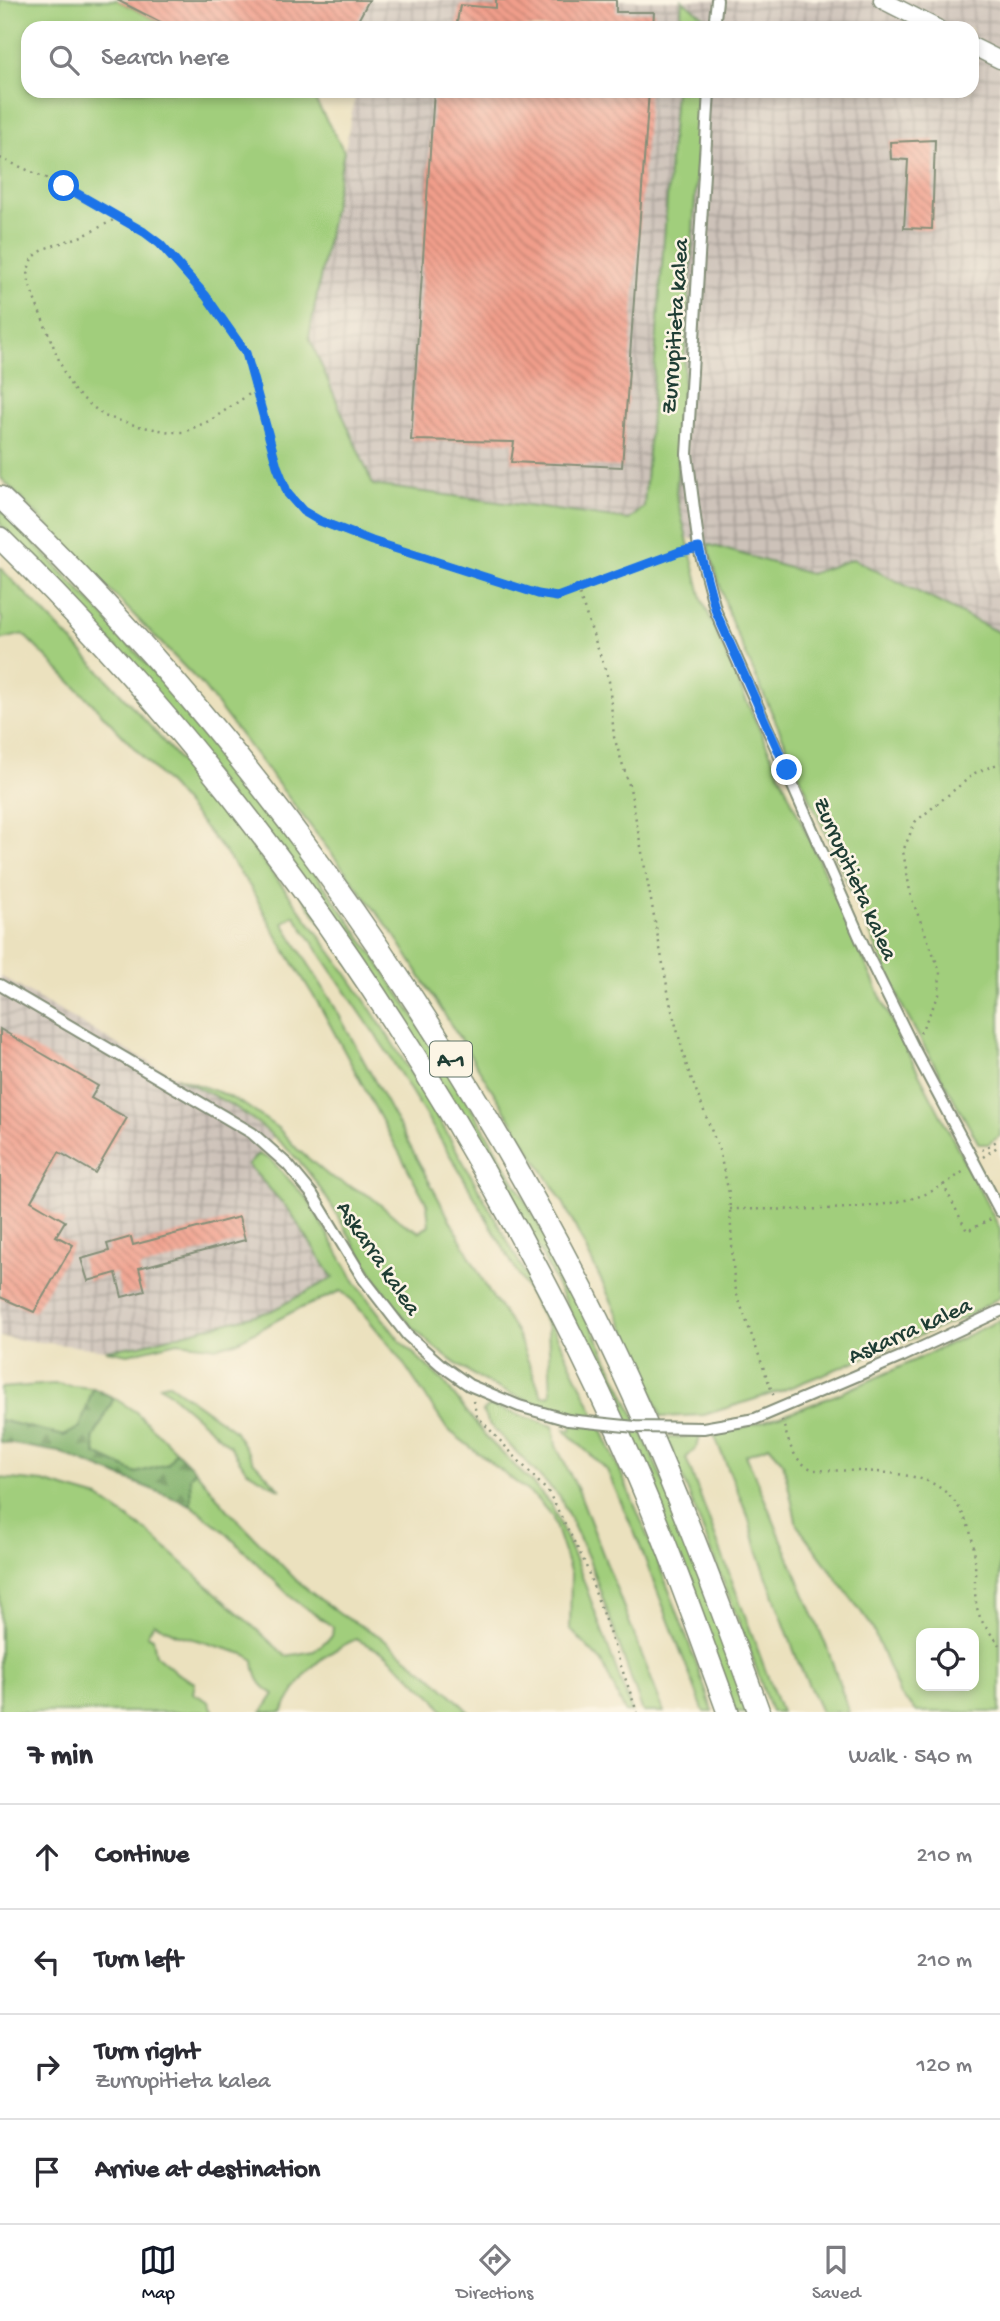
<!DOCTYPE html>
<html lang="en">
<head>
<meta charset="utf-8">
<style>
  :root { --surface:#fff; --page:#f7f7f7; --text:#2b2b33; --muted:#7c7c81; --line:#e1e1e2; --accent:#111827 }
  body { margin:0; font-family:"Gochi Hand",sans-serif; background:var(--page); color:var(--text) }
  .controls { position:absolute; right:21px; bottom:21px; display:grid; overflow:hidden; border-radius:14px; box-shadow:0 4px 10px #0003 }
  .controls button { width:63px; height:63px; display:grid; place-items:center; padding:0; border:0; border-bottom:2px solid var(--line); background:var(--surface); color:var(--text); font:35px sans-serif }
  .stop { position:absolute; width:21px; height:21px; margin:-16px; border:5px solid #1a73e8; border-radius:50%; background:#fff }
  .stop.end { background:#1a73e8; border-color:#fff; box-shadow:0 2px 7px #0008 }
  .list { margin:0; padding:0; list-style:none }
  h2 { display:flex; justify-content:space-between; align-items:center; height:91px; margin:0; padding:0 28px; font-size:30px }
  h2 small { font-size:23px; font-weight:400; color:var(--muted) }
  .list li { display:grid; grid-template-columns:46px 1fr auto; gap:21px; align-items:center; box-sizing:border-box; height:105px; padding:0 28px; border-top:2px solid var(--line) }
  .list b { display:block; font-size:26px; white-space:nowrap }
  .list p { margin:0; font-size:23px; white-space:nowrap; color:var(--muted) }
  .list em { font-size:23px; font-style:normal; color:var(--muted) }
  .icon { flex:none; width:38px; height:38px; fill:none; stroke:currentColor; stroke-width:2; stroke-linecap:round; stroke-linejoin:round }
  .map { position:relative; flex:none; width:1000px; height:1712px; overflow:hidden }
  .search { position:absolute; background:var(--surface); box-shadow:0 4px 10px #0003; left:21px; right:21px; top:21px; height:77px; display:flex; align-items:center; gap:18px; box-sizing:border-box; padding:0 24px; border-radius:21px; color:var(--muted); font-size:26px }
  .sheet { height:511px; background:var(--surface) }
  nav { display:flex; justify-content:space-around; align-items:center; box-sizing:border-box; height:98px; border-top:2px solid var(--line); background:var(--surface); font-size:19px; color:var(--muted) }
  nav a { display:grid; justify-items:center; gap:4px }
  nav .on { color:var(--accent) }
  .map>svg:first-child { display:block }
</style>
</head>
<body>
<div class="map">
<svg width="1000" height="1712" viewBox="0 0 1000 1712">
  <defs>
    <pattern id="industrial-grid" width="8" height="8" patternUnits="userSpaceOnUse" patternTransform="scale(1.75)"><rect width="8" height="8" fill="#cdc2b9"/><path d="M0 4h8M4 0v8" fill="none" stroke="#a69f97"/></pattern>
    <pattern id="forest-firs" width="22" height="20" patternUnits="userSpaceOnUse" patternTransform="scale(1.75)"><rect width="22" height="20" fill="#80b16b"/><path d="M5 1l3.5 6h-7zM16 11l3.5 6h-7z" fill="#689159"/></pattern>
    <pattern id="building-back-hatch" width="6" height="6" patternUnits="userSpaceOnUse" patternTransform="scale(1.75)"><rect width="6" height="6" fill="#f19e8b"/><path d="M-1 5l2 2M0 0l6 6M5-1l2 2" fill="none" stroke="#c38272"/></pattern>
  </defs>
  <rect width="100%" height="100%" fill="#fcf5e5"/>
  <filter id="ink" filterUnits="userSpaceOnUse"><feTurbulence type="fractalNoise" baseFrequency=".0143" numOctaves="2"/><feDisplacementMap in="SourceGraphic" scale="14" xChannelSelector="R" yChannelSelector="G"/><feConvolveMatrix kernelMatrix="1 2 1 2 8 2 1 2 1" color-interpolation-filters="sRGB"/></filter>
  <filter id="wash" filterUnits="userSpaceOnUse"><feTurbulence type="fractalNoise" baseFrequency=".00686" numOctaves="4" result="noise"/><feDisplacementMap in="SourceGraphic" scale="28" xChannelSelector="R" yChannelSelector="G"/><feGaussianBlur stdDeviation="1.57" result="paint"/><feColorMatrix in="noise" values="0 0 0 0 0 0 0 0 0 0 0 0 0 0 0 0 0 1.4 0 .05"/><feComposite in="paint" operator="in"/></filter>
  <g filter="url(#wash)">
    <rect width="100%" height="100%" fill="#ebe1be"/>
    <g fill="url(#industrial-grid)">
      <path d="M223 0H1000V633L853 559 810 574 629 520 373 485 309 337 356 91H972V28H276Z"/>
      <path d="M0 976 132 1053 237 1109 273 1137 249 1166 288 1209 333 1278 272 1311 140 1345 106 1350 0 1337Z"/>
    </g>
    <g fill="#a1ce7b" stroke="#608658" stroke-width="2" fill-rule="evenodd">
      <path d="M0 0H117L172 28H28V91H298L315 100 344 151 309 337 373 485 629 520 644 507 675 91H702L676 494 702 599 738 682 892 1022 1000 1229V1297L966 1317 781 1391 704 1415 661 1417 643 1366 564 1204 395 936 202 685 0 477Z"/>
      <path d="M682 0 706 18 705 28H680Z"/>
      <path d="M0 509C283 788 511 1124 667 1490 698 1562 722 1638 750 1712H736L590 1352 541 1253 470 1128 139 672 0 524Z"/>
      <path d="M707 544 810 574 853 559 1000 633V1136L988 1144H979L905 1012 731 621Z"/>
      <path d="M0 568C121 688 235 817 334 956 382 1023 425 1094 465 1165 567 1341 648 1519 713 1712H704L638 1541 607 1470 567 1433 565 1429 571 1431 574 1414C505 1399 444 1365 398 1311 385 1295 374 1276 363 1258 344 1228 328 1196 306 1169 287 1147 262 1125 238 1109 219 1097 197 1088 176 1077L224 1094 245 1105 279 1129 297 1149 329 1176 370 1196 401 1222 420 1232 429 1225 427 1204 321 1008 279 940 251 888 221 847 172 788 88 699 23 634 0 640 2 618 0 616ZM294 915 387 1052 462 1175 548 1327 551 1395 542 1396 516 1331 489 1292 332 1002 283 923Z"/>
      <path d="M258 1154 270 1159 308 1200 355 1282 400 1341 442 1380 489 1440 532 1483 552 1506 580 1571 632 1712H625L602 1662 570 1629 571 1574 552 1516 535 1497 447 1429 398 1355 353 1301 341 1291 292 1312 236 1342 218 1347 178 1342 128 1354 106 1350 140 1345 271 1311 333 1278 288 1209 248 1165Z"/>
      <path d="M1000 1320V1712H917L900 1695 871 1625 797 1525 783 1462 769 1446 746 1455 828 1650 849 1712H821L799 1664 758 1553 748 1516 714 1435C815 1411 906 1364 1000 1320ZM921 1633H974V1686H921Z"/>
      <path d="M168 1383 234 1430 254 1462 281 1490 246 1470 230 1446 160 1385Z"/>
      <path d="M54 1384 93 1388 81 1427 64 1436 0 1420V1388Z"/>
      <path d="M114 1398 136 1412 176 1451 168 1464 136 1473 96 1454 93 1439Z"/>
      <path d="M489 1405 553 1426 556 1446 579 1492 664 1712H643L588 1557 560 1497 489 1424 483 1412Z"/>
      <path d="M700 1436 697 1447 686 1458 781 1712H771L751 1653 667 1438Z"/>
      <path d="M195 1470 228 1510 300 1584 341 1615 378 1635 438 1682 469 1712H444L435 1699 386 1654 356 1639C313 1659 305 1672 282 1712H262L274 1694C259 1686 255 1676 254 1660L244 1654 176 1634 154 1623 147 1635 153 1638 156 1655 178 1674 195 1683 193 1693 209 1702 214 1712H0V1478L43 1482 99 1498 148 1532 286 1656 314 1651 332 1636 333 1627 292 1598 225 1532 191 1505 190 1477Z"/>
    </g>
    <path fill="url(#forest-firs)" stroke="#507750" stroke-width="2" d="M93 1388 114 1398 93 1439 96 1454 136 1473 168 1464 176 1451 195 1470 190 1477 191 1505 59 1452 0 1442V1420L64 1436 80 1427Z"/>
    <g id="blocks">
      <g fill="url(#building-back-hatch)">
        <path d="M117 0H369L354 28H172Z"/>
        <path d="M496 0H616V12H654L653 28H456L460 5 496 8Z"/>
        <path d="M434 91H649L622 467 511 462 514 442 411 440Z"/>
        <path d="M935 140 932 229 904 228 908 160 891 159 890 142Z"/>
        <path d="M0 1029 98 1086 91 1098 127 1118 95 1173 59 1152 31 1201 65 1221 56 1236 73 1245 34 1312 0 1297Z"/>
        <path d="M239 1217 245 1240 139 1268 145 1291 122 1297 116 1273 88 1281 81 1259 109 1251 107 1244 131 1237 133 1245Z"/>
      </g>
    </g>
  </g>
  <g filter="url(#ink)">
    <use href="#blocks" fill-opacity="0" stroke="#858f79" stroke-width="2"/>
    <g fill="none" stroke-linecap="round" stroke-linejoin="round">
      <defs>
        <g id="street">
          <path d="M714 28 717 0"/>
          <path d="M709 91 687 454 699 548 716 612 869 958 913 1047 1000 1211"/>
          <path d="M0 985 252 1133 288 1165 312 1194 363 1278 407 1335 441 1365 469 1385 519 1406 568 1420"/>
          <path d="M703 1428 755 1419 903 1356 1000 1311"/>
        </g>
        <g id="secondary">
          <path d="M882 0 937 28"/>
          <path d="M972 46 1000 60"/>
        </g>
        <g id="highway">
          <path d="M0 497C238 724 436 1005 586 1296 654 1430 708 1571 759 1712"/>
          <path d="M0 538C260 793 467 1102 618 1432 660 1523 694 1618 728 1712"/>
        </g>
      </defs>
      <use href="#street" stroke="#858f79" stroke-width="14"/>
      <use href="#secondary" stroke="#858f79" stroke-width="19"/>
      <use href="#highway" stroke="#858f79" stroke-width="24"/>
      <g stroke="#858f79" stroke-width="2.5" stroke-dasharray="2 5" stroke-linecap="butt">
        <path d="M0 158 64 186 144 231 160 244 206 296 246 353 277 466 288 494 303 511 320 521 372 541 538 594 557 597 605 578 688 550"/>
        <path d="M119 217 85 235 46 248 32 258 28 270 29 283 34 298 65 375 75 392 104 416 138 426 171 432H184L211 420 257 389"/>
        <path d="M577 588 609 681 614 737 630 788 671 1007 687 1067 719 1150 729 1193 734 1280 737 1295 774 1397"/>
        <path d="M920 1033 939 995 940 971 911 897 903 851 915 822 975 773 1000 763"/>
        <path d="M982 1150 1000 1139"/>
        <path d="M983 1157 1000 1145"/>
        <path d="M943 1184 967 1231 991 1219"/>
        <path d="M730 1209C787 1209 864 1213 917 1197 934 1192 950 1181 964 1171"/>
        <path d="M473 1401 477 1416 549 1493 585 1563 637 1712"/>
        <path d="M782 1420C789 1441 791 1461 814 1470 845 1471 911 1469 937 1486 962 1501 974 1533 975 1560 976 1579 972 1601 981 1619 985 1628 994 1637 1000 1645"/>
      </g>
      <use href="#street" stroke="#fff" stroke-width="10"/>
      <use href="#secondary" stroke="#fff" stroke-width="16"/>
      <use href="#highway" stroke="#fff" stroke-width="21"/>
      <defs>
        <path id="street-bridge" d="M568 1420 635 1427 703 1428"/>
      </defs>
      <use href="#street-bridge" stroke="#858f79" stroke-width="14" stroke-linecap="butt"/>
      <use href="#street-bridge" stroke="#fff" stroke-width="10"/>
    </g>
  </g>
  <g fill="none" stroke-linecap="round" stroke-linejoin="round" filter="url(#ink)">
    <path stroke="#1a73e8" stroke-width="9" d="M64 186 144 232 160 244 206 296 246 353 277 466 288 494 303 511 320 521 372 541 538 594 557 597 679 552 699 548 716 612 787 770"/>
  </g>
  <g text-anchor="middle" stroke-width="5" stroke-linejoin="round" paint-order="stroke">
    <rect fill="#fcf5e5" stroke="#617469" stroke-width="2" x="430" y="1041.5" width="42" height="35" rx="5"/>
    <g font-size="21" font-weight="bold" fill="#1f3d34">
      <text x="451" y="1066">A-1</text>
    </g>
    <g font-size="23" fill="#1f3d34" stroke="#fcf5e5">
      <text transform="translate(673 326) rotate(-86)" y="8">Zurrupitieta kalea</text>
      <text transform="translate(857 878) rotate(66)" y="8">Zurrupitieta kalea</text>
      <text transform="translate(380 1257) rotate(56)" y="8">Askarra kalea</text>
      <text transform="translate(909 1329) rotate(-24)" y="8">Askarra kalea</text>
    </g>
  </g>
</svg>
<div class="controls">
<button><svg class="icon" aria-label="locate" viewBox="0 0 24 24"><circle cx="12" cy="12" r="6"/><path d="M12 2v4M12 18v4M2 12h4M18 12h4"/></svg></button>
</div>
<div class="stop" style="left:64px;top:186px"></div>
<div class="stop end" style="left:787px;top:770px"></div>
<div class="search"><svg class="icon" aria-label="search" viewBox="0 0 24 24"><circle cx="10" cy="10" r="6"/><path d="M15 15l6 6"/></svg>Search here</div>
</div>
<section class="sheet">
<h2>7 min<small>Walk · 540 m</small></h2>
<ul class="list">
<li><svg class="icon" aria-label="ahead" viewBox="0 0 24 24"><path d="M12 20V5M6 11l6-6 6 6"/></svg><div><b>Continue</b></div><em>210 m</em></li>
<li><svg class="icon" aria-label="left" viewBox="0 0 24 24"><path d="M17 20v-9H6M10 6l-5 5 5 5"/></svg><div><b>Turn left</b></div><em>210 m</em></li>
<li><svg class="icon" aria-label="right" viewBox="0 0 24 24"><path d="M7 20v-9h11M14 6l5 5-5 5"/></svg><div><b>Turn right</b><p>Zurrupitieta kalea</p></div><em>120 m</em></li>
<li><svg class="icon" aria-label="arrive" viewBox="0 0 24 24"><path d="M6 21V4h12l-3 4 3 4H6"/></svg><div><b>Arrive at destination</b></div></li>
</ul>
</section>
<nav>
<a class="on"><svg class="icon" aria-label="map" viewBox="0 0 24 24"><path d="M3 6l6-2 6 2 6-2v14l-6 2-6-2-6 2zM9 4v14M15 6v14"/></svg>Map</a>
<a><svg class="icon" aria-label="directions" viewBox="0 0 24 24"><path d="M12 3l9 9-9 9-9-9zM9 14v-3h6M13 9l2 2-2 2"/></svg>Directions</a>
<a><svg class="icon" aria-label="saved" viewBox="0 0 24 24"><path d="M7 4h10v16l-5-4-5 4z"/></svg>Saved</a>
</nav>
</body>
</html>
